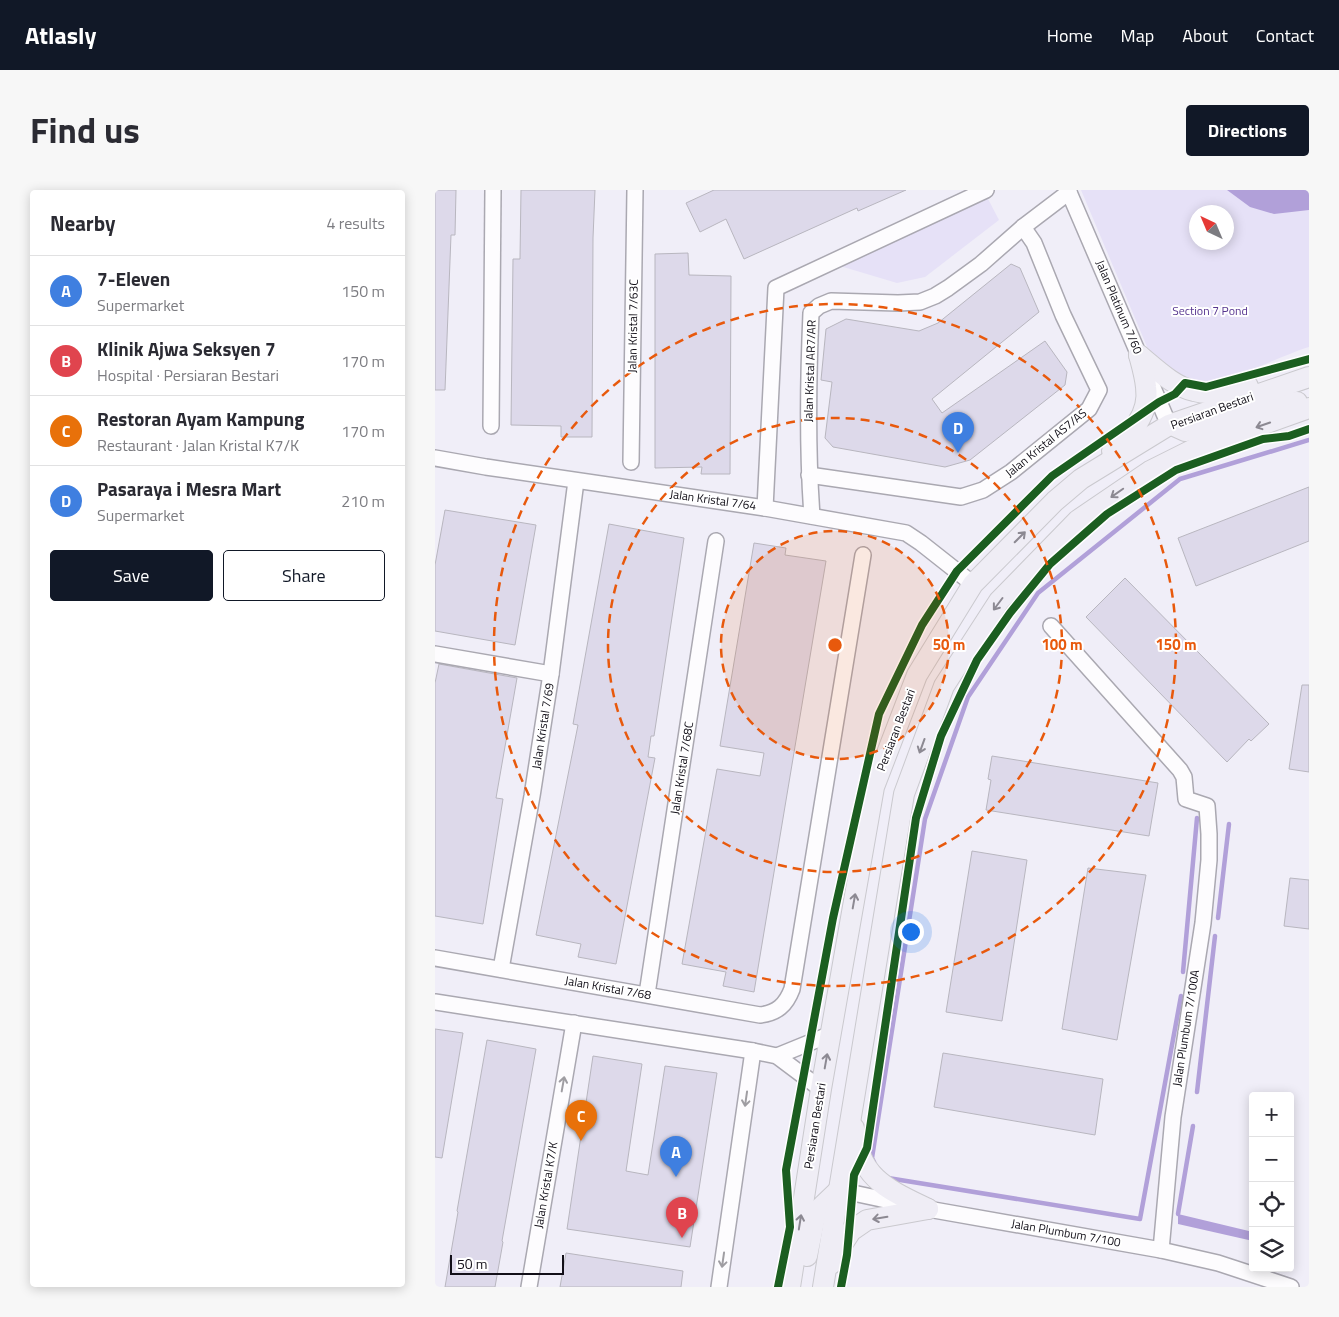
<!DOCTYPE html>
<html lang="en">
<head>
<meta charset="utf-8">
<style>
  :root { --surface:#fff; --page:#f7f7f7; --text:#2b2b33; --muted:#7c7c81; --line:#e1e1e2; --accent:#111827 }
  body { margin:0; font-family:"Titillium Web",sans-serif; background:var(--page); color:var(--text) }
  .controls { position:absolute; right:15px; bottom:15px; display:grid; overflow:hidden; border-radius:5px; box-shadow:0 2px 12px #0003 }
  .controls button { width:45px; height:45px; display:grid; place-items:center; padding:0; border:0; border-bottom:1px solid var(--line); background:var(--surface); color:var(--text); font:25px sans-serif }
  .compass { position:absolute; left:754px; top:15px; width:45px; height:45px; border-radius:50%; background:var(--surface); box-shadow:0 2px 12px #0003; rotate:316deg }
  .scale { position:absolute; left:15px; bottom:12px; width:114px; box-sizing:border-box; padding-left:5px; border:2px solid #120f18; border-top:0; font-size:14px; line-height:18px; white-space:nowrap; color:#120f18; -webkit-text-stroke:4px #fff; paint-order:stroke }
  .you { position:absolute; left:475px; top:741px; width:18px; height:18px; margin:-12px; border:4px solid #fff; border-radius:50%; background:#1a73e8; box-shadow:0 0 0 8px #1a73e833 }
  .badge { display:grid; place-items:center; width:32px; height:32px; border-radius:50%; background:var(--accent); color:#fff; font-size:16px; font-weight:700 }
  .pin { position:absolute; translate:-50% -41px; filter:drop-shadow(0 1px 2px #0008) }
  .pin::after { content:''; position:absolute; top:26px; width:18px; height:15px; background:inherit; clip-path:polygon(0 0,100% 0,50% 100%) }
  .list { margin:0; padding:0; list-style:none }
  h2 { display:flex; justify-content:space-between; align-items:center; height:65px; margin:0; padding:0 20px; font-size:21px }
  h2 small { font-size:16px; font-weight:400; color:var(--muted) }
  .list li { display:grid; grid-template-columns:32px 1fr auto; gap:15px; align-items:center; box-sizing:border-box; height:70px; padding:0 20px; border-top:1px solid var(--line) }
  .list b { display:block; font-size:19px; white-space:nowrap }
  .list p { margin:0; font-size:16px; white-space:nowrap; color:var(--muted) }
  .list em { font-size:16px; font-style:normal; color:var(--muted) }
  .actions { display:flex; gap:10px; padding:15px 20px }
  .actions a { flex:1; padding:11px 0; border:1px solid var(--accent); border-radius:5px; text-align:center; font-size:18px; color:var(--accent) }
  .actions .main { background:var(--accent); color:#fff }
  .icon { flex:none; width:28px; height:28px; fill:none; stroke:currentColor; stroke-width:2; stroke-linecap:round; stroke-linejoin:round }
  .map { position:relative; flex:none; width:874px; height:1097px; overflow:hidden; border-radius:5px }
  header { display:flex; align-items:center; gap:30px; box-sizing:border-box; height:70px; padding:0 25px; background:var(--accent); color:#fff }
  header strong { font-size:24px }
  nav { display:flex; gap:28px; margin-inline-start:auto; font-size:18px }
  .intro { display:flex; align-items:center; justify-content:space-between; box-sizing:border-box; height:120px; padding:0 30px }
  h1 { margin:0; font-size:35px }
  .button { padding:12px 22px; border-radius:5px; background:var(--accent); color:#fff; font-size:18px; font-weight:700 }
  main { display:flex; gap:30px; padding:0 30px }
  aside { flex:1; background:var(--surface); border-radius:5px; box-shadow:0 2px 12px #0003 }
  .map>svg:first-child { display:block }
</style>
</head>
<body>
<header>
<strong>Atlasly</strong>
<nav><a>Home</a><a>Map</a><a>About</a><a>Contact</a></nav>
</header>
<div class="intro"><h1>Find us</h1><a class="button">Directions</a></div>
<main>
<aside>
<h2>Nearby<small>4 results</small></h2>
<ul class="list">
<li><span class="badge" style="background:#3f7fe0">A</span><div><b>7-Eleven</b><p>Supermarket</p></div><em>150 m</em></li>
<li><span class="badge" style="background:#e0444e">B</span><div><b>Klinik Ajwa Seksyen 7</b><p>Hospital · Persiaran Bestari</p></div><em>170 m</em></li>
<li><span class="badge" style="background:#e8710a">C</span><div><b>Restoran Ayam Kampung</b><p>Restaurant · Jalan Kristal K7/K</p></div><em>170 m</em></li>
<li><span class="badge" style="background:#3f7fe0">D</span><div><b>Pasaraya i Mesra Mart</b><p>Supermarket</p></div><em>210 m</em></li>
</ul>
<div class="actions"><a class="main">Save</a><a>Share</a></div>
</aside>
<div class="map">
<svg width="874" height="1097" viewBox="0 0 874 1097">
  <rect width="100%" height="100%" fill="#f0eef8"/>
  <g fill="#e6e1f7" fill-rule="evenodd">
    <path d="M646 0H874V157C843 166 785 199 755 193 746 191 719 167 713 159ZM762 22H792V52H762Z"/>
    <path d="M551 5 564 30 490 87 462 93 405 76Z"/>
  </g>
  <g fill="#b1a0d9">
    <path d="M792 0H874V20L839 24 815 17Z"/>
    <path d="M743 1024 818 1042V1051L743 1034Z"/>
  </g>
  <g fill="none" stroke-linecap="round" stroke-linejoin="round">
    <g stroke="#b1a0d9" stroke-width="4.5">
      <path d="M783 728 794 634"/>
      <path d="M748 782 762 628"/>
      <path d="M762 902 780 746"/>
      <path d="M439 972 437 968 490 629 533 507 603 403 745 289 874 250"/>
      <path d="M453 988 705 1029 746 806"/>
      <path d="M743 1024 758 936"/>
    </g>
  </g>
  <g fill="#ddd9ea" stroke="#b8b6bf">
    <path d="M0 0H21L20 45H16L10 200H0Z"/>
    <path d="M86 0H160L158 48 157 247H126V236L76 235 78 69H85Z"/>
    <path d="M279 0H471L423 21 422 18 309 69 291 29 265 42 251 13Z"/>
    <path d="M253 63 254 85 296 86 295 284H266L267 277 220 278V64Z"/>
    <path d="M576 74 585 78 604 122 497 209 507 223 610 151 632 182 630 195 535 270 510 277 398 257 390 248 397 192 386 190 391 139 411 129 484 141 503 133Z"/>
    <path d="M874 297V351L761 396 743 348Z"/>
    <path d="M10 320 101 335 80 455 0 441V375Z"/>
    <path d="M174 334 249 348 219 546H216L213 567 220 568 181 774 143 767 146 754 101 745 143 535 138 534Z"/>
    <path d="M319 353 351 358 350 365 391 371 319 802 288 796 291 782 247 774 282 579 325 586 329 563 285 556Z"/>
    <path d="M690 388 834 534 816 551 814 549 792 572 651 427Z"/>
    <path d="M4 474 82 488 61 608 68 609 48 734 0 726V493Z"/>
    <path d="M867 495H874V582L854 579Z"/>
    <path d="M557 566 723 593 714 646 551 620 556 590 553 589Z"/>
    <path d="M537 661 592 670 567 831 511 822Z"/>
    <path d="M653 678 711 685 682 850 627 839Z"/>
    <path d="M855 688 874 690V739L849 736Z"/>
    <path d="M0 839 28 843 7 968 0 967Z"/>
    <path d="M52 850 101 859 67 1051 68 1052 60 1097H10L23 1022 22 1021Z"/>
    <path d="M508 863 668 889 660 945 499 917Z"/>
    <path d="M158 866 207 874 191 981 213 985 230 876 282 883 255 1057 132 1039Z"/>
    <path d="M131 1063 248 1081 246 1097H125Z"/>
  </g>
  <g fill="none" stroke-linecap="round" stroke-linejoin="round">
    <defs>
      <g id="minor">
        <path d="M633 0 734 235"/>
        <path d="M56 236 58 0"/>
        <path d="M0 268 51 277 330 318 471 343 486 353 538 394"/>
        <path d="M196 272 200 0"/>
        <path d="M374 285 526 307 548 300 576 282 654 219 664 200 628 125 599 53 588 37"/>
        <path d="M330 318 341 98 551 0"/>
        <path d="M377 326C372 258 373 191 376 123L384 116 396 111 463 113 485 112 500 106 513 98 546 74 588 37 634 2"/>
        <path d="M616 436 745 580 749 587 751 609 772 616 774 644V670L768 733 738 927 726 1060"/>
        <path d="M0 464 116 484"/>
        <path d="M0 768 325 825C342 823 351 815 357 799L428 365"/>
        <path d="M66 779 97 606 116 484 141 291"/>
        <path d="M212 804 281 351"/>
        <path d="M0 812 318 861 342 866 386 899"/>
        <path d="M342 866 396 844"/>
        <path d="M404 1000 493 1019 726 1060 783 1073 856 1097"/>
        <path d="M94 1097 139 833"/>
        <path d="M284 1097 318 861"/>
      </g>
      <g id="major">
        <path d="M704 165C720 178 739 197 759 201 777 206 796 200 813 196"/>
        <path d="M739 236 750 241 772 238 816 222 850 213 862 212"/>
        <path d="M677 261C696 243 715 225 711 197 710 186 707 176 704 165"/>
        <path d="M419 938C424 988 452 999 493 1019"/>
        <path d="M372 1066 381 1022 404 1000"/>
        <path d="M396 1074 401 1064 416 1041 432 1030 493 1019"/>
        <path d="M355 1097 386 899 439 597 482 485 538 394 620 311 646 289 734 235 874 187"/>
        <path d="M388 1097 469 604 509 496 564 411 643 330 715 281 759 259 874 218"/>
      </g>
    </defs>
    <use href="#minor" stroke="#aaa8b1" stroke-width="18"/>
    <use href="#major" stroke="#cac9ce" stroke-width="22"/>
    <use href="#minor" stroke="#fdfcfe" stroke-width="15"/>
    <use href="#major" stroke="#efedf5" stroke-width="20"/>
    <defs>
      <g id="cycleway">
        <path d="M343 1097 355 1037 351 980 398 728 444 524 487 435 522 381 617 286 724 212 740 204 750 193 771 197 874 169"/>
        <path d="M406 1097 412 1065 419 985 432 958 481 628 506 546 542 470 575 423 615 374 672 324 741 280 828 249 854 246 874 239"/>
      </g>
    </defs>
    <use href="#cycleway" stroke="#fff" stroke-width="11"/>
    <use href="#cycleway" stroke="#1b5e20" stroke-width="8"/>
  </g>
  <defs><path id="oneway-shaft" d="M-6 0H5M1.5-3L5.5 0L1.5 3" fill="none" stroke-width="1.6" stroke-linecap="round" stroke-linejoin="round" transform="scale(1.25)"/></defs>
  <g stroke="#8c8992">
    <use href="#oneway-shaft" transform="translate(828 235) rotate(161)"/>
    <use href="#oneway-shaft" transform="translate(682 303) rotate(145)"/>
    <use href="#oneway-shaft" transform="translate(585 347) rotate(-45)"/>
    <use href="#oneway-shaft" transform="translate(563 414) rotate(127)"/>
    <use href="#oneway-shaft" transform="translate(487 556) rotate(110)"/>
    <use href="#oneway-shaft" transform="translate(419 711) rotate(-80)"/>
    <use href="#oneway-shaft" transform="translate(391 871) rotate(-80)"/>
    <use href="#oneway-shaft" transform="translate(445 1028) rotate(171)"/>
    <use href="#oneway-shaft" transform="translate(365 1032) rotate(-81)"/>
  </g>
  <g stroke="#9f9da2">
    <use href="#oneway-shaft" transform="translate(128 894) rotate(-80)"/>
    <use href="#oneway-shaft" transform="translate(311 909) rotate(98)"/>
    <use href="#oneway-shaft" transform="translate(288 1070) rotate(98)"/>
  </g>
  <circle cx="400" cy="455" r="114" fill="#e8590c" fill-opacity=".12"/>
  <g fill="none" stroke="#e8590c" stroke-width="2.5" stroke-dasharray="9 6">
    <circle cx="400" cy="455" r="114"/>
    <circle cx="400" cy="455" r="227"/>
    <circle cx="400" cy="455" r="341"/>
  </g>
  <g text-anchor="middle" stroke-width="4" stroke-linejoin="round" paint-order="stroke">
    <g font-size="12" fill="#120f18" stroke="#fff">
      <text transform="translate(684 117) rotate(67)" y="4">Jalan Platinum 7/60</text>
      <text transform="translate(198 136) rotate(-89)" y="4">Jalan Kristal 7/63C</text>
      <text transform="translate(375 181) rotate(-88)" y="4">Jalan Kristal AR7/AR</text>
      <text transform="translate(777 221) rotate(-20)" y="4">Persiaran Bestari</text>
      <text transform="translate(611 253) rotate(-39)" y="4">Jalan Kristal AS7/AS</text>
      <text transform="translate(278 310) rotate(8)" y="4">Jalan Kristal 7/64</text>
      <text transform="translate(108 536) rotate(-81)" y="4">Jalan Kristal 7/69</text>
      <text transform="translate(461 540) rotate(-69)" y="4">Persiaran Bestari</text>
      <text transform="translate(247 578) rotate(-81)" y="4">Jalan Kristal 7/68C</text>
      <text transform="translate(173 798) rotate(10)" y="4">Jalan Kristal 7/68</text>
      <text transform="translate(751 838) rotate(-81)" y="4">Jalan Plumbum 7/100A</text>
      <text transform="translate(380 936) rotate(-81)" y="4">Persiaran Bestari</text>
      <text transform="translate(111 995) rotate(-80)" y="4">Jalan Kristal K7/K</text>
      <text transform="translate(631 1043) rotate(10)" y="4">Jalan Plumbum 7/100</text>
    </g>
    <g font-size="12" fill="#55338e" stroke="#fff">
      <text x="775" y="125">Section 7 Pond</text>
    </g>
  </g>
  <circle cx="400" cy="455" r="8" fill="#e8590c" stroke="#fff" stroke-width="2.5"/>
  <g font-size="15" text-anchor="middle" font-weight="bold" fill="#e8590c" stroke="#fff" stroke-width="4" stroke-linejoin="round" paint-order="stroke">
    <text x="514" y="460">50 m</text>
    <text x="627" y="460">100 m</text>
    <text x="741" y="460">150 m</text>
  </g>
</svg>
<div class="controls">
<button>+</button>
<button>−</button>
<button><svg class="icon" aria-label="locate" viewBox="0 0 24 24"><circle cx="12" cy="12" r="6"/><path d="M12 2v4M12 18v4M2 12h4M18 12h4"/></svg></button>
<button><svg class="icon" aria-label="layers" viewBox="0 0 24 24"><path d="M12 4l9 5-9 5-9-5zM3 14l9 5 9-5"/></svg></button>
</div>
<svg class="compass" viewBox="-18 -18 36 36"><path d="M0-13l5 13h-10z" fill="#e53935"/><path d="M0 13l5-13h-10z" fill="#7c7c81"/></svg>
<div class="scale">50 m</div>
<div class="you"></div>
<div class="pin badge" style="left:241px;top:987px;background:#3f7fe0">A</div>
<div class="pin badge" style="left:247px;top:1048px;background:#e0444e">B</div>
<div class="pin badge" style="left:146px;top:951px;background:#e8710a">C</div>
<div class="pin badge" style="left:523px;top:263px;background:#3f7fe0">D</div>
</div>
</main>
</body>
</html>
